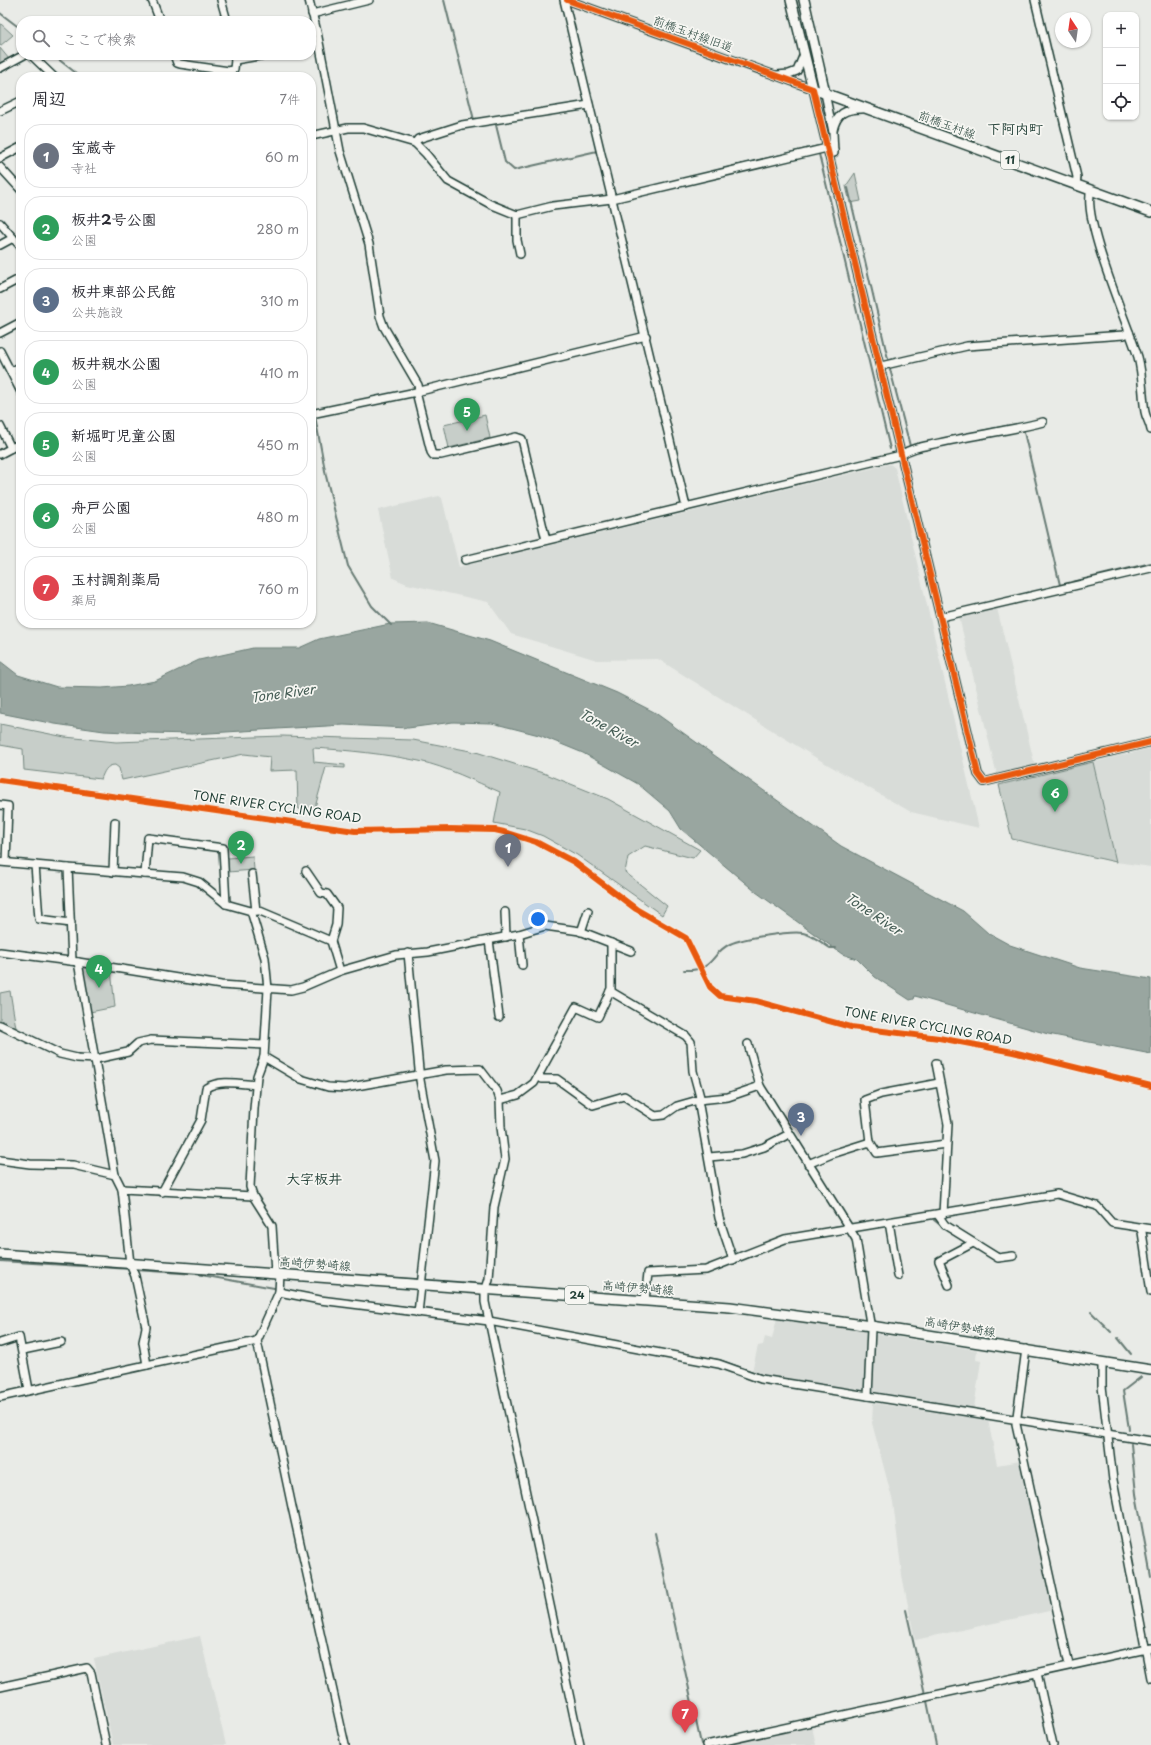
<!DOCTYPE html>
<html lang="ja">
<head>
<meta charset="utf-8">
<style>
  :root { --surface:#fff; --page:#f7f7f7; --text:#2b2b33; --muted:#7c7c81; --line:#e1e1e2; --accent:#ea580c }
  body { margin:0; font-family:"Playpen Sans","Klee One",sans-serif; background:var(--page); color:var(--text) }
  .controls { position:absolute; right:12px; top:12px; display:grid; overflow:hidden; border-radius:8px; box-shadow:0 1px 3px #0004 }
  .controls button { width:36px; height:36px; display:grid; place-items:center; padding:0; border:0; border-bottom:1px solid var(--line); background:var(--surface); color:var(--text); font:20px sans-serif }
  .compass { position:absolute; left:1055px; top:12px; width:36px; height:36px; border-radius:50%; background:var(--surface); box-shadow:0 1px 3px #0004; rotate:347deg }
  .you { position:absolute; left:538px; top:919px; width:14px; height:14px; margin:-10px; border:3px solid #fff; border-radius:50%; background:#1a73e8; box-shadow:0 0 0 6px #1a73e833 }
  .badge { display:grid; place-items:center; width:26px; height:26px; border-radius:50%; background:var(--accent); color:#fff; font-size:13px; font-weight:700 }
  .pin { position:absolute; translate:-50% -33px; filter:drop-shadow(0 1px 2px #0008) }
  .pin::after { content:''; position:absolute; top:21px; width:14px; height:12px; background:inherit; clip-path:polygon(0 0,100% 0,50% 100%) }
  .list { margin:0; padding:0; list-style:none }
  h2 { display:flex; justify-content:space-between; align-items:center; height:52px; margin:0; padding:0 16px; font-size:17px }
  h2 small { font-size:13px; font-weight:400; color:var(--muted) }
  .list li { display:grid; grid-template-columns:26px 1fr auto; gap:12px; align-items:center; box-sizing:border-box; height:64px; margin:0 8px 8px; padding:0 8px; border:1px solid var(--line); border-radius:16px }
  .list b { display:block; font-size:15px; white-space:nowrap }
  .list p { margin:0; font-size:13px; white-space:nowrap; color:var(--muted) }
  .list em { font-size:13px; font-style:normal; color:var(--muted) }
  .icon { flex:none; width:22px; height:22px; fill:none; stroke:currentColor; stroke-width:2; stroke-linecap:round; stroke-linejoin:round }
  .map { position:relative; flex:none; width:1151px; height:1745px; overflow:hidden }
  .search { position:absolute; background:var(--surface); box-shadow:0 1px 3px #0004; left:16px; top:16px; width:300px; height:44px; display:flex; align-items:center; gap:10px; box-sizing:border-box; padding:0 14px; border-radius:16px; color:var(--muted); font-size:15px }
  .panel { position:absolute; background:var(--surface); box-shadow:0 1px 3px #0004; left:16px; top:72px; width:300px; height:556px; border-radius:16px }
  .map>svg:first-child { display:block }
</style>
</head>
<body>
<div class="map">
<svg width="1151" height="1745" viewBox="0 0 1151 1745">
  <rect width="100%" height="100%" fill="#e9ebe7"/>
  <filter id="ink" filterUnits="userSpaceOnUse"><feTurbulence type="fractalNoise" baseFrequency=".025" numOctaves="2"/><feDisplacementMap in="SourceGraphic" scale="8" xChannelSelector="R" yChannelSelector="G"/><feConvolveMatrix kernelMatrix="1 2 1 2 8 2 1 2 1" color-interpolation-filters="sRGB"/></filter>
  <g filter="url(#ink)">
    <g fill="#d8dcd8">
      <path d="M890 464 895 468 979 828 911 812 818 759 658 659 597 660 511 634 488 602 407 584 393 578 378 510 439 496 442 498 459 567Z"/>
      <path d="M997 608 1035 766 997 775 959 617Z"/>
      <path d="M1151 748V867L1116 862 1093 762Z"/>
      <path d="M777 1318 867 1331 866 1390 765 1375 752 1371 758 1346 763 1345 765 1337 772 1339Z"/>
      <path d="M877 1334 977 1350 976 1360 981 1361 974 1408 872 1391 874 1336Z"/>
      <path d="M873 1403 988 1420 997 1465 1020 1461 1054 1610 915 1640 902 1575 893 1502 872 1423Z"/>
      <path d="M200 1636 226 1745H113L94 1659Z"/>
      <path d="M809 1725 812 1727 816 1745H719Z"/>
    </g>
    <g fill="#c7cec9" stroke="#73867e">
      <path d="M0 23 13 35 0 46Z"/>
      <path d="M0 48 9 59 0 63Z"/>
      <path d="M855 173 861 201 850 203 846 186Z"/>
      <path d="M485 415 490 438 449 448 444 425Z"/>
      <path d="M0 724 65 737 116 742 282 736 413 740 476 752 546 774 608 799 700 850 693 858 645 846 628 857 625 872 667 906 662 915 577 855 543 836 525 829 494 823 500 792C474 781 447 767 419 761 385 754 348 750 313 748L314 762 345 765V768L326 767 314 811 298 809 297 770 269 771 270 757 244 754 122 780 119 768 115 765C106 765 104 772 101 779L24 770 23 749 0 745Z"/>
      <path d="M1093 762 1116 862 1012 839 999 785Z"/>
      <path d="M253 856 254 870 228 872V858Z"/>
      <path d="M84 967 111 970 115 1007 90 1012 82 968Z"/>
      <path d="M10 991 16 1028 0 1021V993Z"/>
    </g>
    <path fill="#99a6a0" stroke="#687c75" d="M428 623 490 641 617 693 654 712 841 846 963 911 988 933 1010 945 1080 968 1151 979V1054L1048 1034 915 996 914 999 910 1000 875 977 857 959 842 954 756 892 681 829 670 811 638 784 583 753 539 735 492 723 453 722 408 728 344 725 192 734 149 733 104 731 55 724 0 713V661L18 675 57 687 102 688 128 686 155 681 199 660 253 648H299L319 639 390 624Z"/>
    <g fill="none" stroke-linecap="round" stroke-linejoin="round">
      <g stroke="#687c75" stroke-width="2">
        <path d="M444 0 474 120 475 119"/>
        <path d="M0 13 21 29"/>
        <path d="M53 55 81 77"/>
        <path d="M496 125 505 162 514 170 597 151V152"/>
        <path d="M819 154 890 449"/>
        <path d="M719 170 818 146"/>
        <path d="M848 188 888 359"/>
        <path d="M890 369 910 446H912"/>
        <path d="M311 405 313 412"/>
        <path d="M315 416 326 476 348 566 372 606 391 625"/>
        <path d="M1023 428 1060 585 1151 563"/>
        <path d="M951 437 1017 424"/>
        <path d="M684 970C716 971 709 954 730 944 743 938 790 931 803 933 813 935 822 943 830 948H836"/>
        <path d="M934 1220 944 1228"/>
        <path d="M833 1227 843 1226"/>
        <path d="M0 1261 131 1269"/>
        <path d="M135 1270 196 1274 274 1288"/>
        <path d="M311 1295 322 1297"/>
        <path d="M382 1304 414 1308"/>
        <path d="M425 1309 481 1316"/>
        <path d="M1091 1312 1111 1332"/>
        <path d="M495 1319 642 1346"/>
        <path d="M1118 1338 1131 1354"/>
        <path d="M652 1348 719 1360 764 1376 806 1383"/>
        <path d="M929 1402 1011 1415"/>
        <path d="M1129 1429 1123 1391 1141 1377"/>
        <path d="M1131 1444 1136 1494 1151 1577"/>
        <path d="M655 1533 701 1744"/>
        <path d="M906 1610 925 1694"/>
        <path d="M927 1701 936 1745"/>
      </g>
      <defs>
        <g id="minor">
          <path d="M152 0 160 21"/>
          <path d="M221 0 227 21"/>
          <path d="M309 0 317 32 340 151 369 244 380 316 384 327 418 385 419 390"/>
          <path d="M564 0 686 507"/>
          <path d="M567 0 813 89 978 774 984 782 1151 742"/>
          <path d="M1035 0 1077 177 1076 184"/>
          <path d="M312 14 369 0"/>
          <path d="M31 55 54 77"/>
          <path d="M174 55 177 63 180 64 229 71 234 69 235 60"/>
          <path d="M234 55 235 60 265 55"/>
          <path d="M0 68 24 55"/>
          <path d="M777 75 789 74 797 71 804 54"/>
          <path d="M825 93 833 132 834 153"/>
          <path d="M0 111 21 101"/>
          <path d="M833 130C837 113 845 109 862 109"/>
          <path d="M311 136 348 128H363L415 143 426 154 448 181 490 204 517 215 553 206 612 199 827 148 834 150"/>
          <path d="M415 143 418 139 462 125 589 105"/>
          <path d="M0 158 21 147"/>
          <path d="M0 167 21 190"/>
          <path d="M1091 190C1081 219 1128 324 1138 357 1143 376 1142 393 1145 412 1146 418 1150 423 1151 430"/>
          <path d="M517 215V240L520 254"/>
          <path d="M0 223 21 247"/>
          <path d="M0 245 13 238"/>
          <path d="M0 289 21 278"/>
          <path d="M0 333 21 322"/>
          <path d="M0 351 21 392"/>
          <path d="M881 366 967 346 1124 335 1129 332"/>
          <path d="M11 372 21 366"/>
          <path d="M416 392 646 336"/>
          <path d="M311 414 416 392 431 452 433 455H441L516 437 522 439 546 540"/>
          <path d="M0 426 11 448"/>
          <path d="M0 454 21 443"/>
          <path d="M465 560 901 455C912 447 926 446 939 443 974 435 1009 431 1043 422"/>
          <path d="M941 617 1151 568"/>
          <path d="M0 805 8 806 6 862"/>
          <path d="M0 862 68 868"/>
          <path d="M35 865 39 919 71 923"/>
          <path d="M306 871 321 893 327 894 337 908 336 925 331 941 340 971"/>
          <path d="M113 872 115 822"/>
          <path d="M145 874 148 838 223 848 226 904"/>
          <path d="M252 874 256 911"/>
          <path d="M251 911H260L331 941"/>
          <path d="M505 912 506 937"/>
          <path d="M581 932 588 911"/>
          <path d="M519 934 522 965"/>
          <path d="M489 940 499 1017"/>
          <path d="M0 952 78 962 221 985 291 990 303 987 340 971 396 955 428 952 519 934 545 926 580 931 631 951"/>
          <path d="M408 953 420 1080 435 1161 418 1313"/>
          <path d="M72 961 68 868 183 877 199 882 226 904 251 911 265 958 268 989 264 1057 257 1076 254 1109 250 1187 253 1196 272 1226 275 1273"/>
          <path d="M78 962 115 1175 122 1189 130 1264 135 1276 146 1327 143 1342 147 1365"/>
          <path d="M610 991 686 1036 691 1042 693 1071 700 1097 698 1100 719 1218 733 1260"/>
          <path d="M0 1025 60 1054 77 1058 96 1059 128 1052 138 1043 151 1040 264 1045"/>
          <path d="M748 1044 760 1086 856 1239 871 1329 868 1396"/>
          <path d="M264 1057 301 1079 328 1087 345 1088 446 1070 480 1069 497 1091 500 1100 501 1127 505 1159 494 1207 489 1279 485 1292V1302L580 1745"/>
          <path d="M936 1063 948 1124 943 1214"/>
          <path d="M539 1076 542 1079H557L593 1105 624 1096 655 1116 664 1115 677 1106 698 1100 728 1097 760 1086"/>
          <path d="M939 1083 881 1094 865 1100 870 1142 877 1153 946 1144"/>
          <path d="M500 1100 518 1095 534 1083 576 1007 598 1017 611 989V943"/>
          <path d="M709 1157 742 1154 764 1147 789 1134"/>
          <path d="M0 1160 30 1164 73 1165 115 1175"/>
          <path d="M808 1164 832 1154 870 1142"/>
          <path d="M122 1189 253 1196"/>
          <path d="M162 1192 201 1120 206 1088C220 1079 241 1084 256 1085"/>
          <path d="M938 1215 945 1225 998 1258 1013 1256"/>
          <path d="M889 1222 898 1276"/>
          <path d="M1140 1228 1142 1232 1151 1292"/>
          <path d="M280 1274 279 1292 257 1341 292 1507 345 1745"/>
          <path d="M949 1285 939 1261 973 1243"/>
          <path d="M279 1292 320 1300 489 1321 719 1364 761 1379 1151 1441"/>
          <path d="M645 1300 648 1273 706 1270 785 1239 1057 1194 1097 1206 1112 1223 1151 1229"/>
          <path d="M0 1343 19 1337 29 1390"/>
          <path d="M1026 1349 1016 1424 1069 1665"/>
          <path d="M23 1350 61 1342"/>
          <path d="M1102 1362V1386L1113 1480 1151 1678"/>
          <path d="M0 1397 257 1341"/>
          <path d="M1037 1673 1053 1745"/>
          <path d="M0 1687 87 1668 91 1673 106 1745"/>
          <path d="M706 1745 1151 1648"/>
        </g>
        <g id="major">
          <path d="M791 0 813 89 1151 212"/>
          <path d="M804 0 825 93"/>
          <path d="M0 1254 730 1307 871 1326 1151 1370"/>
        </g>
      </defs>
      <use href="#minor" stroke="#1f3d34" stroke-width="10"/>
      <use href="#major" stroke="#1f3d34" stroke-width="12"/>
      <use href="#minor" stroke="#f6f6f2" stroke-width="7"/>
      <use href="#major" stroke="#f6f6f2" stroke-width="9"/>
      <defs>
        <g id="cycleway">
          <path d="M567 0 813 89 978 774 984 782 1151 742"/>
          <path d="M0 780 355 831 451 829 495 830 504 832 536 842 574 862 636 909 686 938 710 987 720 996 756 1001 851 1027 939 1038 1013 1052 1151 1086"/>
        </g>
      </defs>
      <use href="#cycleway" stroke="#f6f6f2" stroke-width="8"/>
      <use href="#cycleway" stroke="#e8590c" stroke-width="6"/>
    </g>
  </g>
  <g text-anchor="middle" stroke-width="3.5" stroke-linejoin="round" paint-order="stroke">
    <g fill="#f6f6f2" stroke="#60746d" stroke-width="1">
      <rect x="1001" y="151" width="18" height="18" rx="3"/>
      <rect x="565" y="1286" width="24" height="18" rx="3"/>
    </g>
    <g font-size="11" font-weight="bold" fill="#1f3d34">
      <text x="1010" y="164">11</text>
      <text x="577" y="1299">24</text>
    </g>
    <g font-size="12" fill="#1f3d34" stroke="#f6f6f2">
      <text transform="translate(693 34) rotate(20)" y="4">前橋玉村線旧道</text>
      <text transform="translate(947 125) rotate(20)" y="4">前橋玉村線</text>
      <text transform="translate(277 807) rotate(8)" y="4">TONE RIVER CYCLING ROAD</text>
      <text transform="translate(928 1026) rotate(10)" y="4">TONE RIVER CYCLING ROAD</text>
      <text transform="translate(315 1264) rotate(4)" y="4">高崎伊勢崎線</text>
      <text transform="translate(638 1288) rotate(4)" y="4">高崎伊勢崎線</text>
      <text transform="translate(960 1327) rotate(9)" y="4">高崎伊勢崎線</text>
    </g>
    <g font-size="13" font-style="italic" fill="#445c54" stroke="#f6f6f2">
      <text transform="translate(283 693) rotate(-8)" y="5">Tone River</text>
      <text transform="translate(609 728) rotate(29)" y="5">Tone River</text>
      <text transform="translate(874 914) rotate(34)" y="5">Tone River</text>
    </g>
    <g font-size="14" font-weight="bold" fill="#1f3d34" stroke="#f6f6f2">
      <text x="1015" y="134">下阿内町</text>
      <text x="314" y="1184">大字板井</text>
    </g>
  </g>
</svg>
<div class="controls">
<button>+</button>
<button>−</button>
<button><svg class="icon" aria-label="locate" viewBox="0 0 24 24"><circle cx="12" cy="12" r="6"/><path d="M12 2v4M12 18v4M2 12h4M18 12h4"/></svg></button>
</div>
<svg class="compass" viewBox="-18 -18 36 36"><path d="M0-13l5 13h-10z" fill="#e53935"/><path d="M0 13l5-13h-10z" fill="#7c7c81"/></svg>
<div class="you"></div>
<div class="pin badge" style="left:508px;top:867px;background:#6b7280">1</div>
<div class="pin badge" style="left:241px;top:864px;background:#2e9e5b">2</div>
<div class="pin badge" style="left:801px;top:1136px;background:#5c6f8a">3</div>
<div class="pin badge" style="left:99px;top:988px;background:#2e9e5b">4</div>
<div class="pin badge" style="left:467px;top:431px;background:#2e9e5b">5</div>
<div class="pin badge" style="left:1055px;top:812px;background:#2e9e5b">6</div>
<div class="pin badge" style="left:685px;top:1733px;background:#e0444e">7</div>
<div class="search"><svg class="icon" aria-label="search" viewBox="0 0 24 24"><circle cx="10" cy="10" r="6"/><path d="M15 15l6 6"/></svg>ここで検索</div>
<section class="panel">
<h2>周辺<small>7件</small></h2>
<ul class="list">
<li><span class="badge" style="background:#6b7280">1</span><div><b>宝蔵寺</b><p>寺社</p></div><em>60 m</em></li>
<li><span class="badge" style="background:#2e9e5b">2</span><div><b>板井2号公園</b><p>公園</p></div><em>280 m</em></li>
<li><span class="badge" style="background:#5c6f8a">3</span><div><b>板井東部公民館</b><p>公共施設</p></div><em>310 m</em></li>
<li><span class="badge" style="background:#2e9e5b">4</span><div><b>板井親水公園</b><p>公園</p></div><em>410 m</em></li>
<li><span class="badge" style="background:#2e9e5b">5</span><div><b>新堀町児童公園</b><p>公園</p></div><em>450 m</em></li>
<li><span class="badge" style="background:#2e9e5b">6</span><div><b>舟戸公園</b><p>公園</p></div><em>480 m</em></li>
<li><span class="badge" style="background:#e0444e">7</span><div><b>玉村調剤薬局</b><p>薬局</p></div><em>760 m</em></li>
</ul>
</section>
</div>
</body>
</html>
